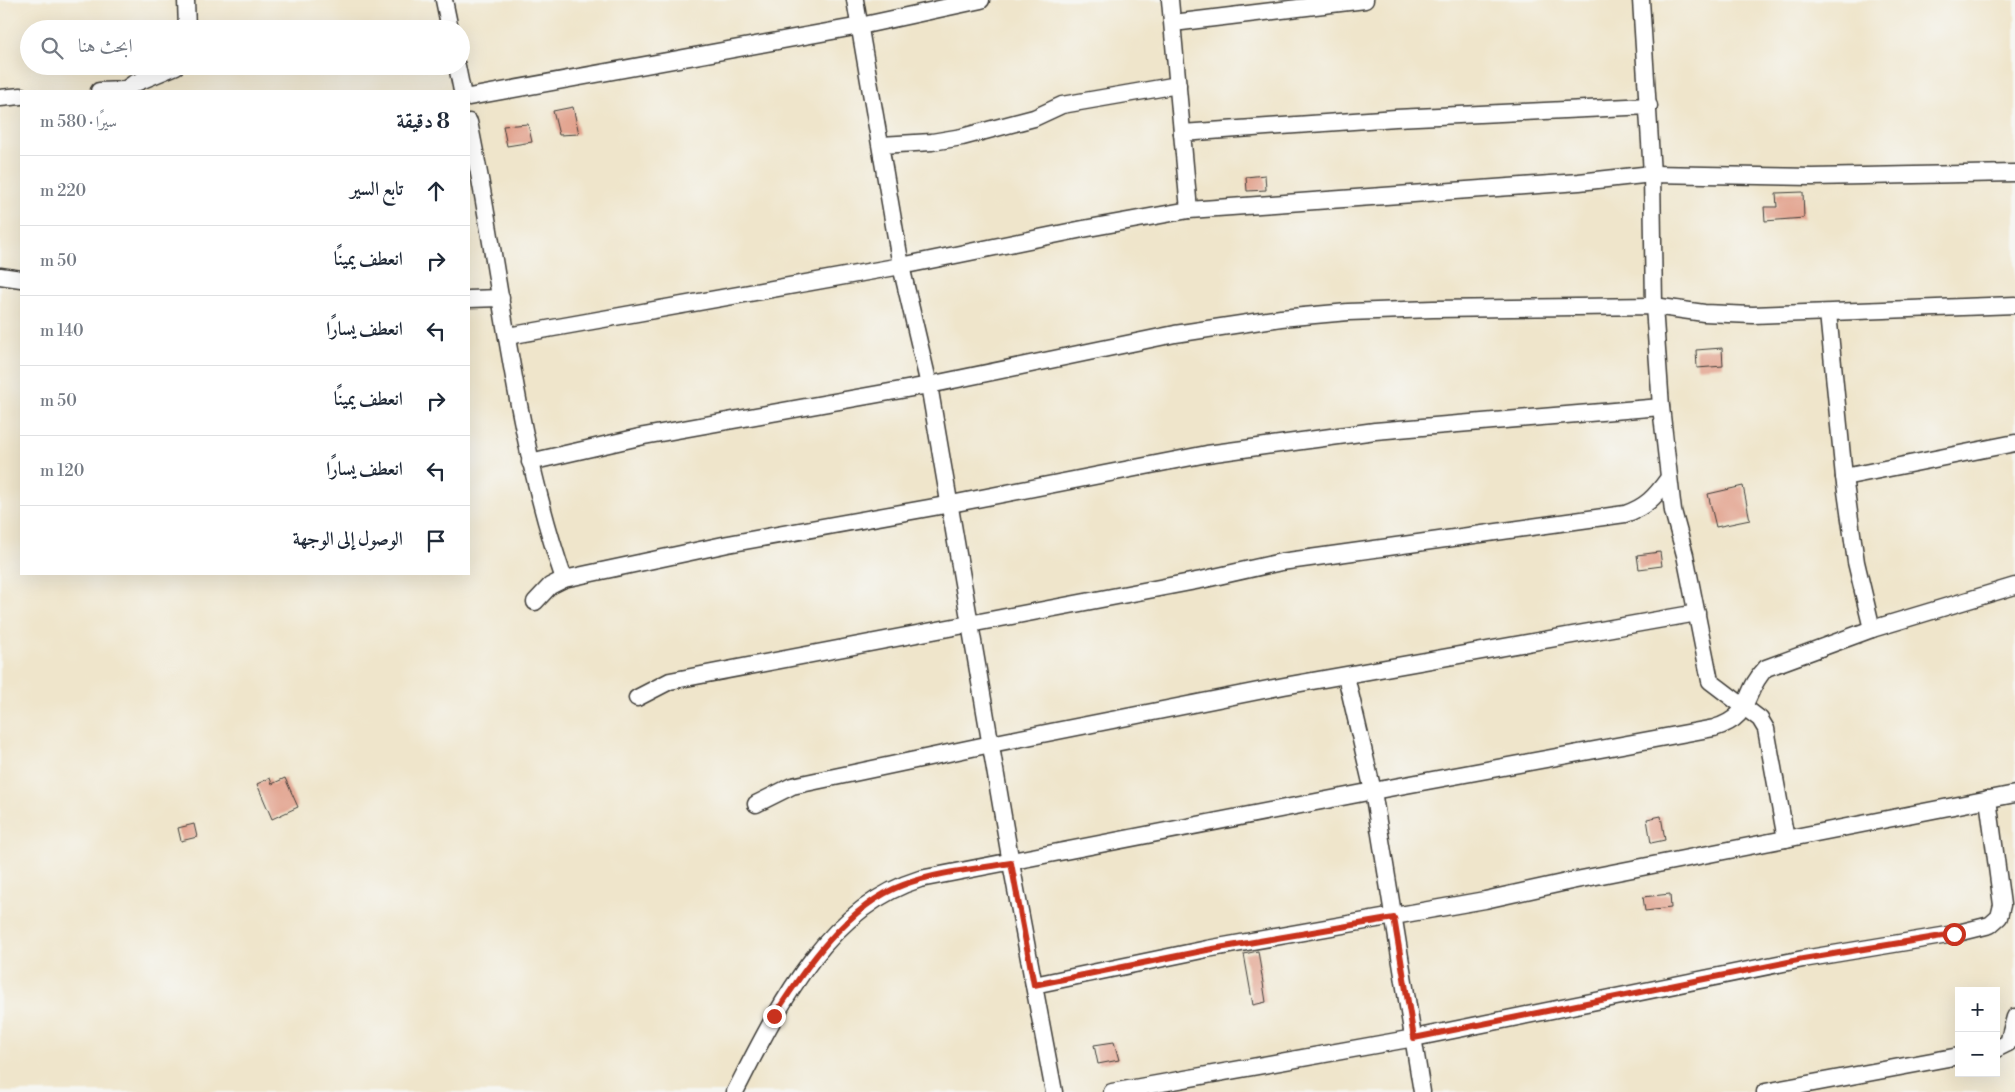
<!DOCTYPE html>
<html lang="ar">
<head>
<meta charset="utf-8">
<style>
  :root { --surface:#fff; --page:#f2f2f3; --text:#1f2937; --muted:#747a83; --line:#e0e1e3 }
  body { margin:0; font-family:"Libre Bodoni",Amiri,serif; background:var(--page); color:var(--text); direction:rtl }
  .controls { position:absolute; right:15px; bottom:15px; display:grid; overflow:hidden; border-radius:0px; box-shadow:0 5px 20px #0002 }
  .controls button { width:45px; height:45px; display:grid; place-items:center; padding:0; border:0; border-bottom:1px solid var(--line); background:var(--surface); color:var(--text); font:25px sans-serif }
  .stop { position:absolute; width:15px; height:15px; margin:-11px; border:4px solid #c8321e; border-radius:50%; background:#fff }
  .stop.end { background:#c8321e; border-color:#fff; box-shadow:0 1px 5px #0008 }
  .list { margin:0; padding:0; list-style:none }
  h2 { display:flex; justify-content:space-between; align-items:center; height:65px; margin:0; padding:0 20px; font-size:21px }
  h2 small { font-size:16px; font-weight:400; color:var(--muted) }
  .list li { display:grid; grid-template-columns:32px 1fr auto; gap:15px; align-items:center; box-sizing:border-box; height:70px; padding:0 20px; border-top:1px solid var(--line) }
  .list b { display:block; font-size:19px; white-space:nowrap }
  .list em { font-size:16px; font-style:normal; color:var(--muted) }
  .icon { flex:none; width:28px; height:28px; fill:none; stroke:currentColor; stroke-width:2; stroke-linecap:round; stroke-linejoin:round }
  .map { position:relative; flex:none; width:2015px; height:1092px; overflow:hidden; direction:ltr }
  .search { position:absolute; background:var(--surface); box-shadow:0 5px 20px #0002; left:20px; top:20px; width:450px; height:55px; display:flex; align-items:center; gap:12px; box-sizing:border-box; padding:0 18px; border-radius:28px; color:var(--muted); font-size:19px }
  .panel { position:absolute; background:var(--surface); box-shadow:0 5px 20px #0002; left:20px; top:90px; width:450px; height:485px; border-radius:0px; direction:rtl }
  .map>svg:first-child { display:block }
</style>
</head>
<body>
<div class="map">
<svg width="2015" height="1092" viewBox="0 0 2015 1092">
  <rect width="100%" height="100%" fill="#f6f6f2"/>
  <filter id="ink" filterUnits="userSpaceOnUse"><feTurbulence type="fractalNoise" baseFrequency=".02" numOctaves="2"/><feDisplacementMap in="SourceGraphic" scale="10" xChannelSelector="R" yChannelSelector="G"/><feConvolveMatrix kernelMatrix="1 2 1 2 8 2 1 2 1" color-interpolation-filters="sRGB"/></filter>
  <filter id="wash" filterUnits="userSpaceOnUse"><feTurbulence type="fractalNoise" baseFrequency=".0096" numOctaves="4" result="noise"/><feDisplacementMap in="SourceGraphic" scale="20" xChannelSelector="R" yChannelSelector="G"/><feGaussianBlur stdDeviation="1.12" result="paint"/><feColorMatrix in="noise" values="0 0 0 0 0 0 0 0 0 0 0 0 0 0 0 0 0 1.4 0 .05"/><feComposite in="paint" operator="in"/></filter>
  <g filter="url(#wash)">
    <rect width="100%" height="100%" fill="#efe5cb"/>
    <g id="blocks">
      <g fill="#e2a28d">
        <path d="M573 107 579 134 559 135 553 111Z"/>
        <path d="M528 124 532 142 507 146 503 126Z"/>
        <path d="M1265 175 1266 190 1247 191 1246 177Z"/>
        <path d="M1803 192 1804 218 1765 221 1764 207H1777L1776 193Z"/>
        <path d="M1722 348 1723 366 1697 368 1696 350Z"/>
        <path d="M1743 486 1750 520 1716 527 1708 494Z"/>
        <path d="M1660 552 1662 566 1639 569 1637 555Z"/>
        <path d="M270 778 272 784 285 778 298 807 272 819 257 784Z"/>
        <path d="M1661 816 1665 840 1651 843 1647 819Z"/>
        <path d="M194 824 197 837 181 841 178 828Z"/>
        <path d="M1670 894 1671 908 1645 911 1643 897Z"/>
        <path d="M1258 951 1266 1002 1253 1005 1244 954Z"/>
        <path d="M1114 1042 1119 1060 1098 1064 1094 1045Z"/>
      </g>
    </g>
  </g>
  <g filter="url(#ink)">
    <use href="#blocks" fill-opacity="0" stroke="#3c3a36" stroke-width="1"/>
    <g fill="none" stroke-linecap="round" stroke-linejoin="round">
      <defs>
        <g id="street">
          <path d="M186 0 187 29"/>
          <path d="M444 0 450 29"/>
          <path d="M855 0 901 266 929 385 1011 863 1054 1092"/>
          <path d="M1170 0 1189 210"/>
          <path d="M1641 0 1652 174 1654 306 1661 407 1673 511 1685 555 1710 681 1760 719 1766 729 1786 839"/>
          <path d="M1173 23 1365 0"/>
          <path d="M457 66 462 91"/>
          <path d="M99 91 124 90"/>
          <path d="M123 91 133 84 176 66"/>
          <path d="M469 97 860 26 981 0"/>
          <path d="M0 98 21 96"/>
          <path d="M469 122C501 274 513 432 564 579"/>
          <path d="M1182 133 1396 118 1649 106"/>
          <path d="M881 145 932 142 962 137 1034 118 1062 105 1178 85"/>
          <path d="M0 276 21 279"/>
          <path d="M469 299 501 298"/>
          <path d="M1828 313 1844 477 1856 562 1872 629"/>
          <path d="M508 336 901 266 1083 229 1189 210 1579 182 1652 174 1812 177 2015 173"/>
          <path d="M530 462 644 436 929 385 1175 334 1281 318 1348 312 1433 309 1654 306 1704 313 1753 315 2015 305"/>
          <path d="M1844 477 2015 443"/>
          <path d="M535 602 550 586 564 579 728 544 951 504 1207 454 1375 431 1661 407"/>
          <path d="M1346 676 1373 791 1422 1092"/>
          <path d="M637 698 670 681 1201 580 1281 562 1625 514C1646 507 1655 497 1668 479"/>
          <path d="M756 804 792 786 991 744 1284 686 1697 613"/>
          <path d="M1034 985 1207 949 1485 900 1571 881 2015 794"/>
          <path d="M1996 1049 2008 1043 2015 1017"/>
          <path d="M735 1092C777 1010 825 908 920 879L1373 791 1714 728C1754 716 1741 694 1766 668L1872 629 2015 586"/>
          <path d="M1112 1092 1414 1038 1803 959 1954 934 1990 925 1999 917 2002 905 1988 799"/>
          <path d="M1765 1092 1959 1056"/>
        </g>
      </defs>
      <use href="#street" stroke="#3c3a36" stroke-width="19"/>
      <use href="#street" stroke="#fff" stroke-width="16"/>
    </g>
  </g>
  <g fill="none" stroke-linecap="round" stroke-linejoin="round" filter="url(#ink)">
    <path stroke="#c8321e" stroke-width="6" d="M774 1016C804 969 848 905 903 885 937 872 976 869 1011 863L1034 985 1207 950 1394 918 1414 1038 1803 959 1954 934"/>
  </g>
</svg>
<div class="controls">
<button>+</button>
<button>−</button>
</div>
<div class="stop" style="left:1954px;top:934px"></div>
<div class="stop end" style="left:774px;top:1016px"></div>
<div class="search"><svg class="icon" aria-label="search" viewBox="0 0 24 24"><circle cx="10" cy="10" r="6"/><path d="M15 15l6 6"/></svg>ابحث هنا</div>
<section class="panel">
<h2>8 دقيقة<small>سيرًا · 580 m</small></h2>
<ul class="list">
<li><svg class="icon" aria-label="ahead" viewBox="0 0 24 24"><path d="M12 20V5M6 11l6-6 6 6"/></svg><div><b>تابع السير</b></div><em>220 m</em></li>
<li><svg class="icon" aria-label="right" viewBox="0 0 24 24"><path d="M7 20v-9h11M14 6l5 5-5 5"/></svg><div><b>انعطف يمينًا</b></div><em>50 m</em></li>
<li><svg class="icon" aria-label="left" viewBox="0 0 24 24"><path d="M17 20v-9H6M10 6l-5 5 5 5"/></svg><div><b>انعطف يسارًا</b></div><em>140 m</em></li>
<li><svg class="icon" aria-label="right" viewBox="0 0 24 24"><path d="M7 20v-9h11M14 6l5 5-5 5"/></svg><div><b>انعطف يمينًا</b></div><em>50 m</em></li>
<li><svg class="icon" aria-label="left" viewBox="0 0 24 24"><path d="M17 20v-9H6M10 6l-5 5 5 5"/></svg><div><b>انعطف يسارًا</b></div><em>120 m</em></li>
<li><svg class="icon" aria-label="arrive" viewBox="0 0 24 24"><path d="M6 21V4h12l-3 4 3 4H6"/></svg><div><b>الوصول إلى الوجهة</b></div></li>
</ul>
</section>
</div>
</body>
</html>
